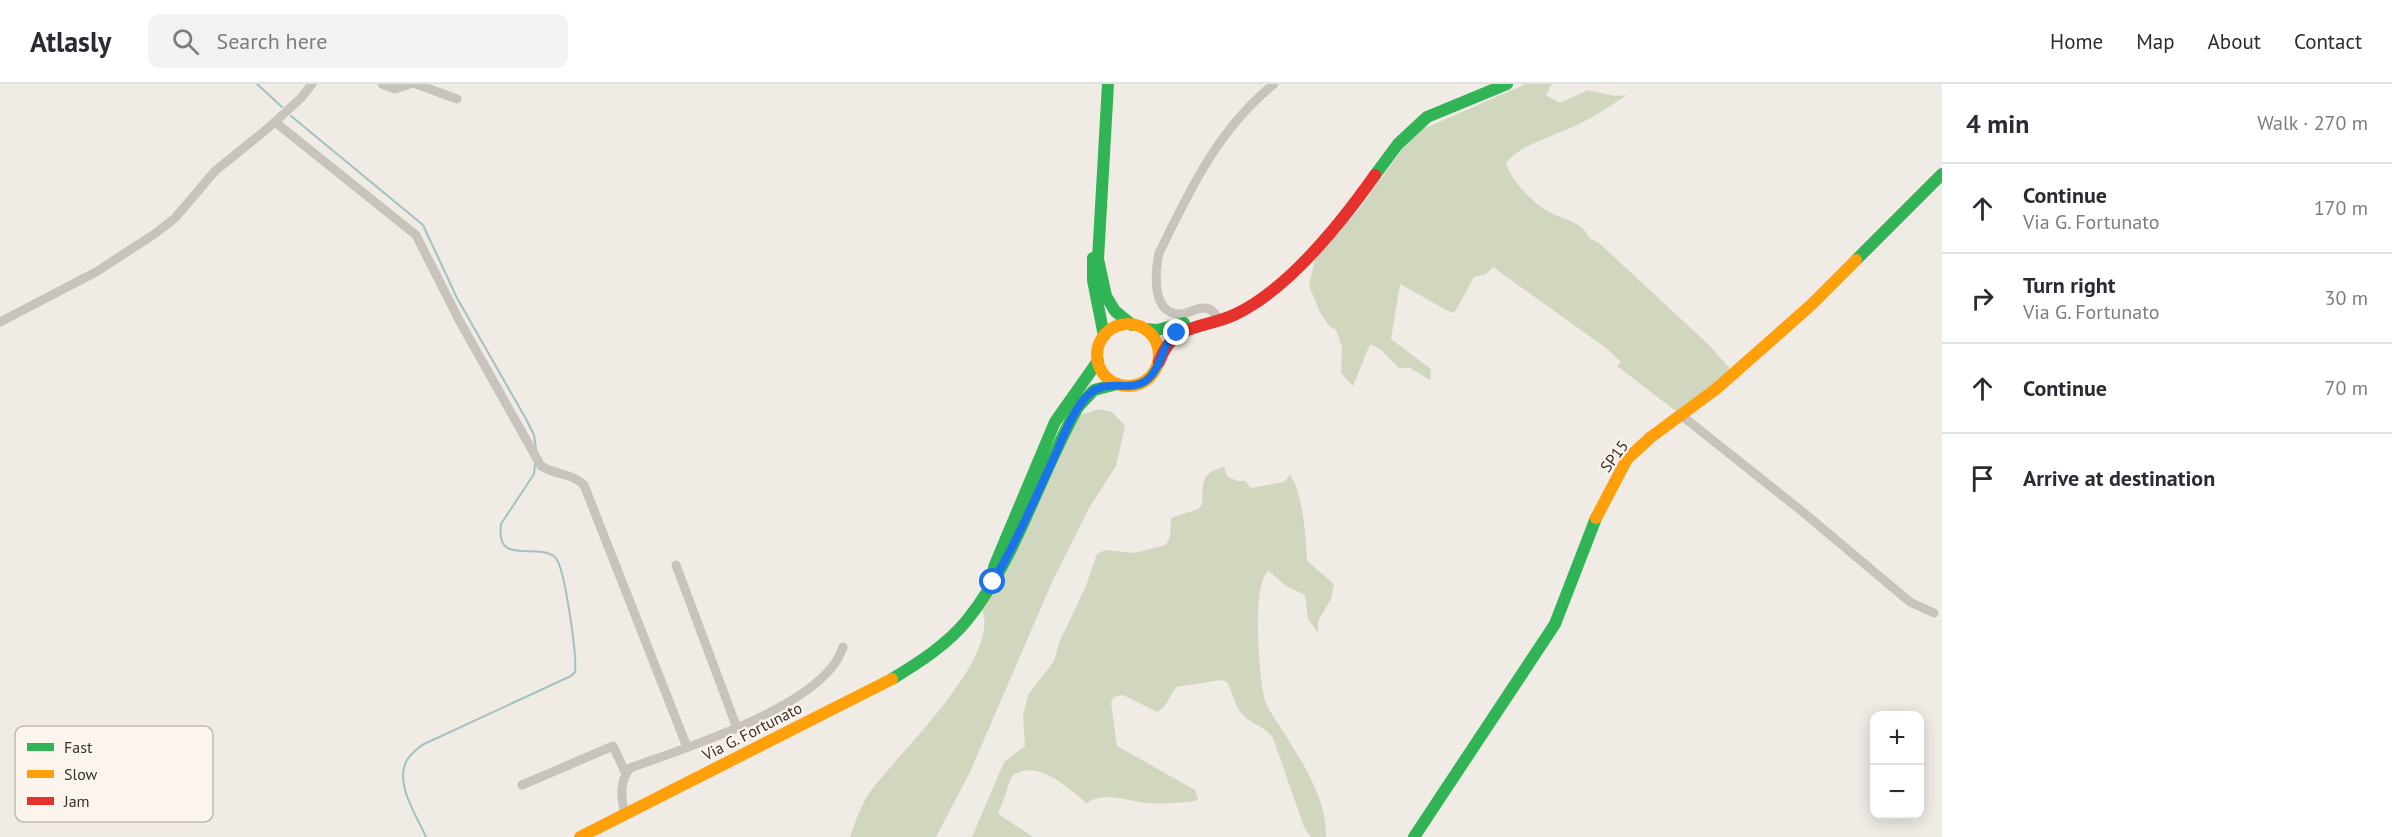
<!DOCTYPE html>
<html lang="en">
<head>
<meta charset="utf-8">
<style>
  :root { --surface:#fff; --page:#f2f2f3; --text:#2b2b33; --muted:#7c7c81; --line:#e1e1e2 }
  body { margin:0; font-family:"PT Sans",sans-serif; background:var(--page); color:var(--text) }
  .controls { position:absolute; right:18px; bottom:18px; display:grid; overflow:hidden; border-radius:12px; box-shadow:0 3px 15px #0003 }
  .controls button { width:54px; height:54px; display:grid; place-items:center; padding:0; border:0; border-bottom:2px solid var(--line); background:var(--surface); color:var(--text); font:30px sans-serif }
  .stop { position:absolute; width:18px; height:18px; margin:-14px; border:4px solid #1a73e8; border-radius:50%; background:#fff }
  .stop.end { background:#1a73e8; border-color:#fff; box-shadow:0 2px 6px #0008 }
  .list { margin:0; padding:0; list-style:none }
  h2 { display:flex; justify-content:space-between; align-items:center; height:78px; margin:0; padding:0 24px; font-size:26px }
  h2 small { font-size:20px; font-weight:400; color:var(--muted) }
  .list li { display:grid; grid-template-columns:39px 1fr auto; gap:18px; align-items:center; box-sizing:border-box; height:90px; padding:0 24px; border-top:2px solid var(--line) }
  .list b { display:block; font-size:22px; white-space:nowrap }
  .list p { margin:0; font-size:20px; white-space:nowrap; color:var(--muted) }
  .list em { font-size:20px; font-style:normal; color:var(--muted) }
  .icon { flex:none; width:33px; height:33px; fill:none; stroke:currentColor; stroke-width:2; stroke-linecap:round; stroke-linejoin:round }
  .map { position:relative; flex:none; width:1942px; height:753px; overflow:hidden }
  header { display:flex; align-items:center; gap:36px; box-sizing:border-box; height:84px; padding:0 30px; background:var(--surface); border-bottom:2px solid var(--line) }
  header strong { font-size:28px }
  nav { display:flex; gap:33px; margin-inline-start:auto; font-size:21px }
  .search { width:420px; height:54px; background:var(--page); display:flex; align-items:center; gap:15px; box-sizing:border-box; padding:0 21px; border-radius:12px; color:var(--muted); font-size:22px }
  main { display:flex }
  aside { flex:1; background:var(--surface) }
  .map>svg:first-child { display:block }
</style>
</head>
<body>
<header>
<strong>Atlasly</strong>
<div class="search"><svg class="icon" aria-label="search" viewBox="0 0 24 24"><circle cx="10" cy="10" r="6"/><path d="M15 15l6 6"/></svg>Search here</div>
<nav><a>Home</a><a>Map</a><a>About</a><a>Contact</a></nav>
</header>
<main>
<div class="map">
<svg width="1942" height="753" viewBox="0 0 1942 753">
  <rect width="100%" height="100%" fill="#f0ebe5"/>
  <g fill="#d1d6bf">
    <path d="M1526 0H1552L1546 11 1560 19 1588 6 1615 12 1627 11C1611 21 1596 32 1579 40 1560 50 1515 62 1506 80 1513 98 1533 120 1551 129 1565 136 1583 138 1589 154L1599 159 1709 261 1734 289 1681 331 1617 282 1621 278 1606 264 1493 183 1486 190 1474 193 1456 226 1452 229 1400 200 1391 255 1431 285 1430 296 1410 284H1399L1380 265 1370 260 1353 302 1341 289 1342 263 1336 246 1329 242 1320 228 1309 202 1315 175 1360 124 1406 60 1423 45Z"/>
    <path d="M1099 325 1112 328 1125 342 1116 382 1089 424 1053 496 970 688 936 753H850C855 739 860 724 868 711 893 673 1011 568 979 519L1072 334Z"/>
    <path d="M1224 383 1227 392 1237 397H1245L1251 404 1284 398 1290 391C1303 409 1306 454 1307 477L1334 500 1331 515 1318 537V549L1308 535 1305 511 1286 502 1269 487C1251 496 1259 597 1265 616 1268 626 1276 636 1281 644 1301 677 1327 713 1326 753H1311L1304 743 1273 654C1264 641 1252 641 1242 630 1234 621 1233 608 1227 598L1221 596 1176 603 1164 623 1157 628 1123 611 1114 613 1111 619 1117 662 1195 706 1198 715 1195 717C1179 719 1163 720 1147 719 1129 717 1103 707 1087 719 1069 705 1037 673 1012 692L998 730 1033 753H972L1004 678 1025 662 1023 632 1028 611 1054 577 1059 559 1085 504 1097 470 1105 466 1134 469 1166 461 1170 453 1171 434 1198 425 1202 421C1204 400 1198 390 1224 383Z"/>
  </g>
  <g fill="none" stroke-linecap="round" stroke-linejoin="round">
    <g stroke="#a1c2c1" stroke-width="2">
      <path d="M257 0 282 23"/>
      <path d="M291 32 423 141 457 214 526 335 534 351 536 365"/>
      <path d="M426 753C417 732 395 701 406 678 409 671 416 666 422 661L571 592 575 588C577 573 565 482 555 473 536 458 495 483 501 440L534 390 535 380"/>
    </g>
    <g stroke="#c9c3be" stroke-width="9">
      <path d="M382 0 395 5 410 0"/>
      <path d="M416 0 457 15"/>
      <path d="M275 38 416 151 459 236 541 382C558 392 572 389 584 401L687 663"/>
      <path d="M1219 235C1215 230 1212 224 1205 224 1197 223 1190 229 1182 230 1151 232 1155 189 1159 169 1190 106 1218 45 1274 0"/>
      <path d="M0 238 96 188 156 149 175 134 215 87 267 45 301 14 312 0"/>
      <path d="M1681 331 1804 429 1910 518 1934 529"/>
      <path d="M676 481 737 644"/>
      <path d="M522 701 613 662 626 690"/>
      <path d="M625 730C621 714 619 698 630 684 686 664 796 629 832 583 837 578 840 570 843 563"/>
    </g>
    <g stroke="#30b455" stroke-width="12">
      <path d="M1108 0 1098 175 1106 212 1115 227 1132 241"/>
      <path d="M1375 91 1398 60 1427 33 1507 0"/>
      <path d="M1093 174V196L1104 252"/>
      <path d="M1856 176 1942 90"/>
      <path d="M1145 245 1157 246 1184 239"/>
      <path d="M994 483 1055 338 1098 277"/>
      <path d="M892 595C920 578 948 560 968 535 1017 473 1039 392 1078 323L1094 306 1117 300"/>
      <path d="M1414 753 1555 540 1596 434"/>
    </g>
    <g stroke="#ff9f0a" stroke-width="12">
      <circle cx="1128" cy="271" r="31"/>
      <path d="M1596 434 1627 375 1651 353 1716 305 1811 221 1856 176"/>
      <path d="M580 753 892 595"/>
    </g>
    <path stroke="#e5322d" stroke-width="12" d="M1159 278C1174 237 1203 246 1236 230 1290 204 1341 139 1375 91"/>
  </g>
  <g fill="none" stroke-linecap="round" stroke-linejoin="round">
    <path stroke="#1a73e8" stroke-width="8" d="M993 498C1016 459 1033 419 1052 378 1062 357 1070 331 1086 313 1106 291 1129 311 1148 295 1163 282 1160 261 1177 249"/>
  </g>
  <g text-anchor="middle" stroke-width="4.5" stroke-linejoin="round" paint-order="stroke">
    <g font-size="16" fill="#3b302b" stroke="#fbf5ee">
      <text transform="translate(1614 372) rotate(-53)" y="6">SP15</text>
      <text transform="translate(752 647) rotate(-27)" y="6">Via G. Fortunato</text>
    </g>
  </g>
  <rect x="15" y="642" width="198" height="96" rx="9" fill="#fbf5ee" stroke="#c1bab4" stroke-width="1.5"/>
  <rect x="27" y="659" width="27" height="8" fill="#30b455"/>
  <rect x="27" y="686" width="27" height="8" fill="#ff9f0a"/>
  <rect x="27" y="713" width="27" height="8" fill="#e5322d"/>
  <g font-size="16" fill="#3b302b">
    <text x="64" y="669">Fast</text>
    <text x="64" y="696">Slow</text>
    <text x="64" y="723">Jam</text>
  </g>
</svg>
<div class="controls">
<button>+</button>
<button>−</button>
</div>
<div class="stop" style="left:993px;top:498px"></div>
<div class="stop end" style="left:1177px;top:249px"></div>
</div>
<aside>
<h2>4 min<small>Walk · 270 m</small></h2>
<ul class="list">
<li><svg class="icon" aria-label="ahead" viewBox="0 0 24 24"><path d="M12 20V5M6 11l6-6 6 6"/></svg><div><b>Continue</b><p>Via G. Fortunato</p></div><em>170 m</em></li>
<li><svg class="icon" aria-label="right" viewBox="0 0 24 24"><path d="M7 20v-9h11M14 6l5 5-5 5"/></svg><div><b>Turn right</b><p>Via G. Fortunato</p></div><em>30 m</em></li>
<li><svg class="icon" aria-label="ahead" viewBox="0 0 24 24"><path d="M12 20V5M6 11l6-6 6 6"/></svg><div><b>Continue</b></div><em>70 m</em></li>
<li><svg class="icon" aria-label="arrive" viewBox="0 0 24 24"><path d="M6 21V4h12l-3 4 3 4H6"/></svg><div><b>Arrive at destination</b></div></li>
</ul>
</aside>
</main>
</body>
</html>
